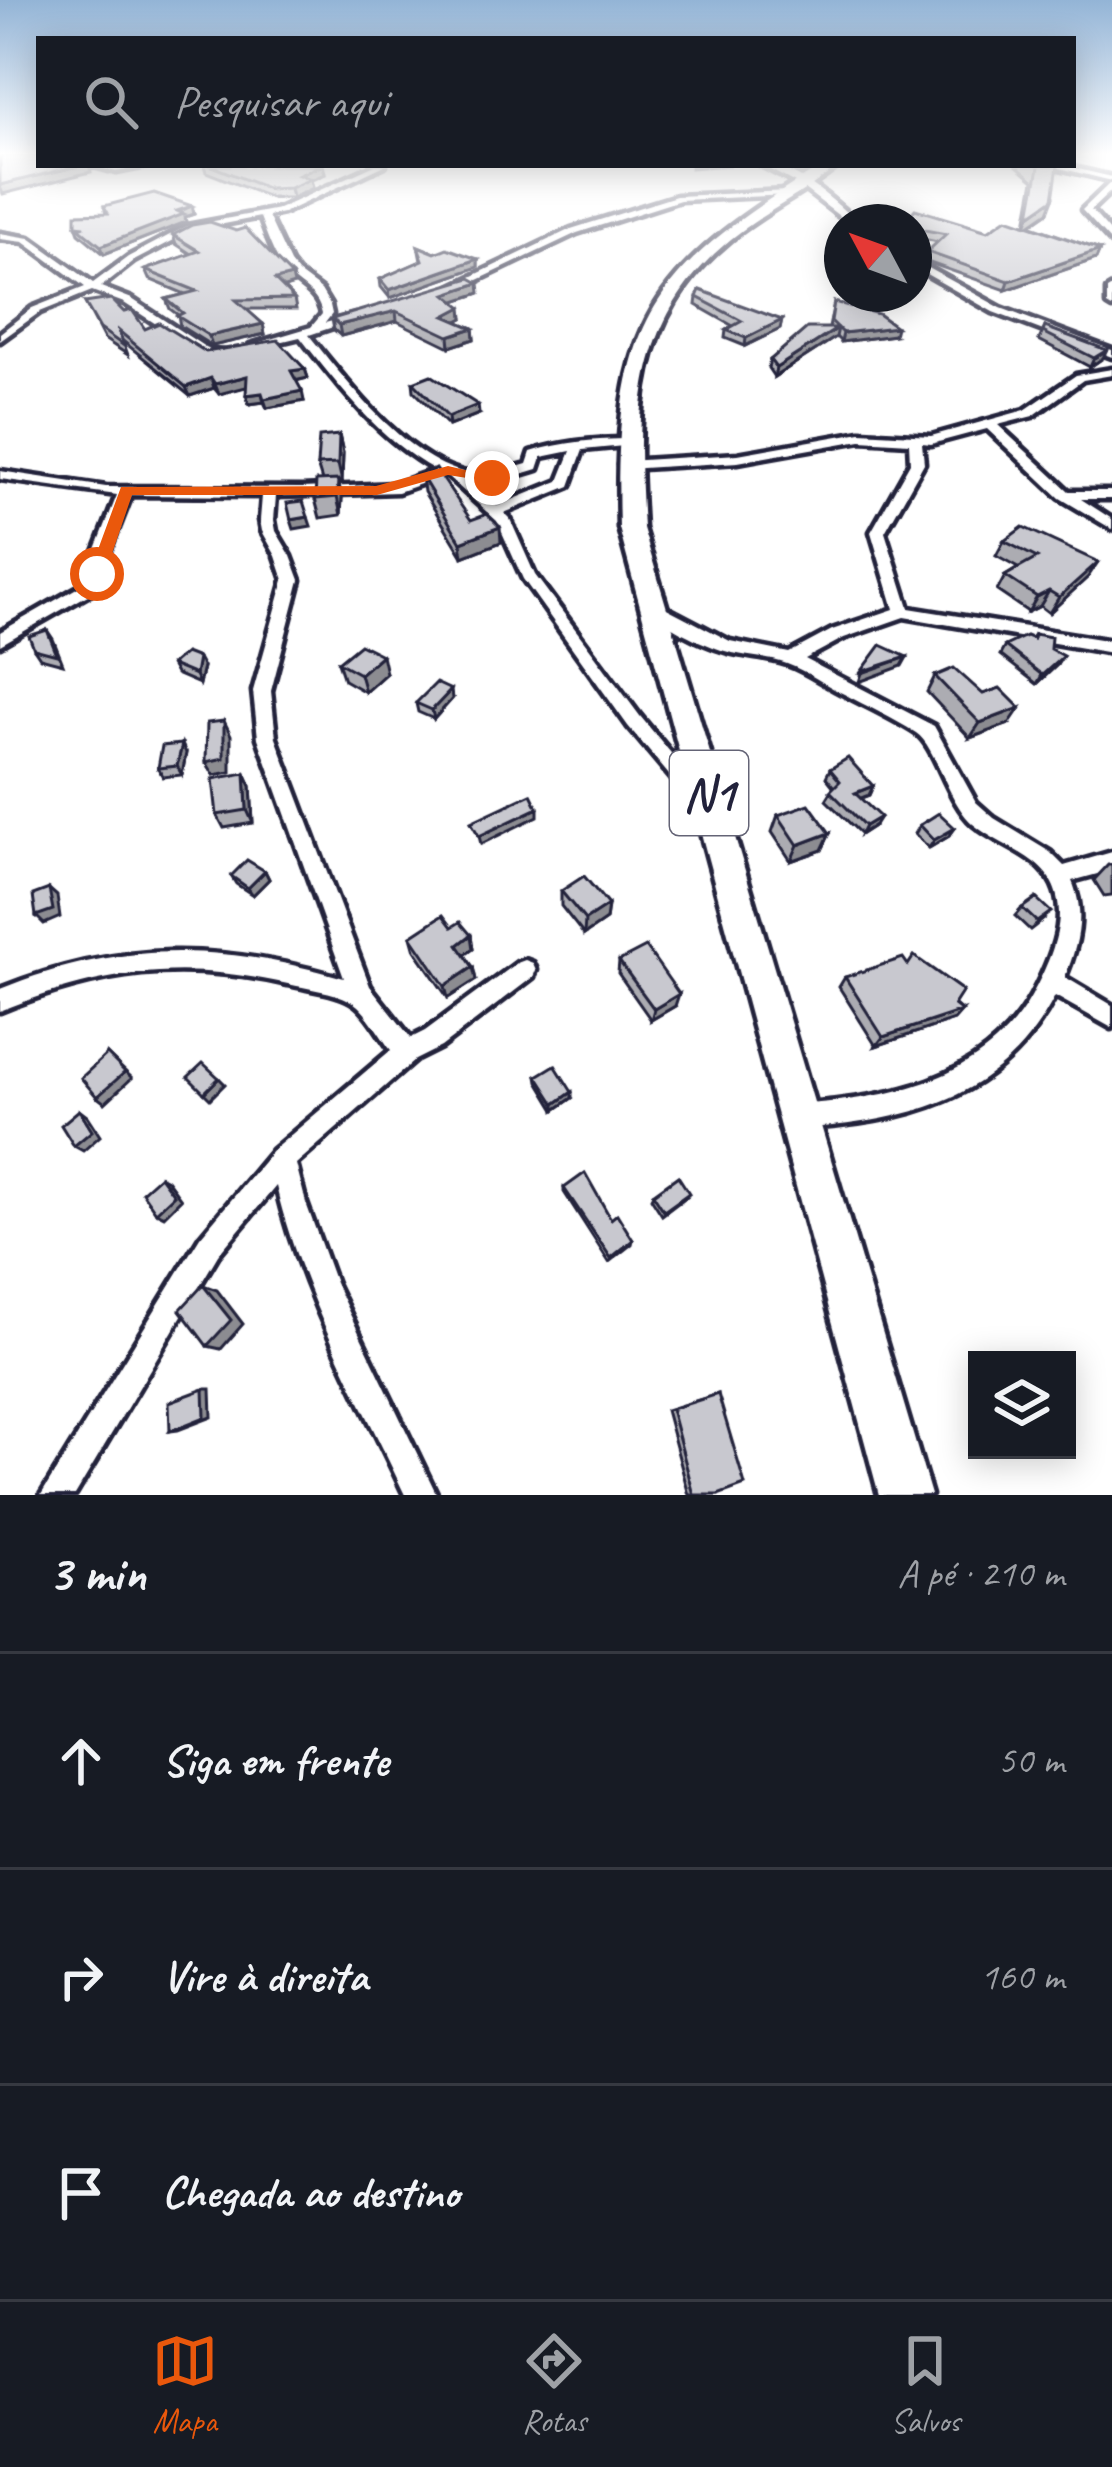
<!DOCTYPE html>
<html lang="pt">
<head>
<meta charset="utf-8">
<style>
  :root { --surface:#171b24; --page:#20242c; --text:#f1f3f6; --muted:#9ea1a6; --line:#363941; --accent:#ea580c }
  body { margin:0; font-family:Caveat,sans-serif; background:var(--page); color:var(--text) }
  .controls { position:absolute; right:36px; bottom:36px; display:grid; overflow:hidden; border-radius:0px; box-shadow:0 6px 30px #0003 }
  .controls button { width:108px; height:108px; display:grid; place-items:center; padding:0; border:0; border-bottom:3px solid var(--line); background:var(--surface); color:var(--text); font:60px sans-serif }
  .compass { position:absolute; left:824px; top:204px; width:108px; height:108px; border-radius:50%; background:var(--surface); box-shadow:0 6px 30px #0003; rotate:311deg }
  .stop { position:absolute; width:36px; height:36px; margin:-27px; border:9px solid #ea580c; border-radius:50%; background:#fff }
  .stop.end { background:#ea580c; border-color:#fff; box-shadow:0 3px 12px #0008 }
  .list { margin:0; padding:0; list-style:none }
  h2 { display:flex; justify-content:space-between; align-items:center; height:156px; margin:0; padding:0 48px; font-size:51px }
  h2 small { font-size:39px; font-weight:400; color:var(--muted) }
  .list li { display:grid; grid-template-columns:78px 1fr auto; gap:36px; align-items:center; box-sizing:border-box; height:216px; padding:0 48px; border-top:3px solid var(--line) }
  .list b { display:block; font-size:45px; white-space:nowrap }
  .list em { font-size:39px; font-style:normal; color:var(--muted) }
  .icon { flex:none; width:66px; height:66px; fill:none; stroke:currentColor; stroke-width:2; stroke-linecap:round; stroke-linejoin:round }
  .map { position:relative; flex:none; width:1112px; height:1495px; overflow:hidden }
  .search { position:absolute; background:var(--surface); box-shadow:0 6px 30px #0003; left:36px; right:36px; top:36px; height:132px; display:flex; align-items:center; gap:30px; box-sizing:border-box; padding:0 42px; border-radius:0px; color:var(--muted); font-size:45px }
  .sheet { height:804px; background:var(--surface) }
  nav { display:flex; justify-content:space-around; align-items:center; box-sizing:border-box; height:168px; border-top:3px solid var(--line); background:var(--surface); font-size:33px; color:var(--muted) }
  nav a { display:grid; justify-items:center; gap:6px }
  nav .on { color:var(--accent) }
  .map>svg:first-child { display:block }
</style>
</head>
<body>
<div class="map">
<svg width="1112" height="1495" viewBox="0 0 1112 1495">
  <rect width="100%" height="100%" fill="#fff"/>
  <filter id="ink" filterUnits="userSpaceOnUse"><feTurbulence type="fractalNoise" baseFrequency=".00833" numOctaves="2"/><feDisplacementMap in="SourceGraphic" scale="24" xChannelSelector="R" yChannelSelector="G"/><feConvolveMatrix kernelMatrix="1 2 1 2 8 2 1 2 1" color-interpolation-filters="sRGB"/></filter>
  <g filter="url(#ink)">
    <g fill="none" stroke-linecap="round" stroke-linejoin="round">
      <defs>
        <g id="minor">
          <path d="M90 165 116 168 152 165 116 172Z"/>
          <path d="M375 165H385L283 213 268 216 290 263 298 273 321 290 330 305 332 314 325 323 355 315 360 318 309 335C346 381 410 465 472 474 490 477 510 469 527 464L531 452C562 442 597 439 628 439V445L624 446 583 450 570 486 504 513 510 519 535 575 640 716 711 801 709 806 702 809 695 806 628 726 523 579 497 521 446 475 398 492 276 496 274 520 276 531 291 556 300 580 271 691 276 738 370 986 411 1038 425 1031 517 963 525 960 533 963 536 970 533 977 441 1047 415 1060 296 1164 306 1203 335 1283 437 1495H405C358 1394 302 1295 276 1186L218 1255 75 1495H41L200 1237 273 1150 391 1050C380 1036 366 1009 351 1001 333 991 308 989 288 984 180 960 102 970 0 1011V989C121 940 220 943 344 978L258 738 253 691 284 580 276 556 262 531 260 520 262 496 131 495 93 592 0 645V632L82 585 117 495 0 479V471L106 487 302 488 396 484 435 470C379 439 339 387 300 337L250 349V345L311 327 322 314C317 290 298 288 285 270 273 255 267 235 260 217L193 230 134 261 101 287 132 299 211 351 226 352V356H205L124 303 92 291 40 312 0 341V333L32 308 85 287 24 242 0 239V233L30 238 93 283 128 257 187 226 278 209ZM571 451 559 481 497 506 469 482C493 483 515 476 538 469L542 457Z"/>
          <path d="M761 165C795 165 833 200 857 222H847L799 185Z"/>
          <path d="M1047 165H1061L1112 177V181Z"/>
          <path d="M1109 184H1112V190L1091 210 1112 234V243L1082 210Z"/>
          <path d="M787 191 790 195 680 200 577 233 459 289 450 287 571 229 676 196Z"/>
          <path d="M914 260 1001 308 1112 350V357L993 312 914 267Z"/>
          <path d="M1112 287V308L1107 305V290Z"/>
          <path d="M1112 369V375L1083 380 1033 416 998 425 1069 491H1112V499H1081L1112 519V529L1060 498 987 429 931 444 922 443 924 463 885 532 909 608 1112 641V653L904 617 844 638 805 659 934 726 976 802 994 818 1050 852 1064 866 1112 852V870L1072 881C1086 914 1078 945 1065 977L1112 1005V1028L1055 996C1001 1102 905 1122 795 1129L786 1126 783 1117 786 1108 795 1105C885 1099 984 1083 1032 995 1053 955 1079 898 1035 863 1016 848 992 840 973 824 947 801 936 746 916 733 893 718 868 707 844 694 825 685 807 671 787 664 768 657 745 657 725 651 703 645 661 623 645 608L647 604H659L730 641 789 653 832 630 894 609 871 532 910 463 909 443 861 440 738 462 626 469 619 465 626 461 738 454 861 432 931 436 1025 410 1076 375Z"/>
        </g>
        <path id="trunk" d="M823 165H839C806 193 765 211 731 239 634 319 636 413 643 528L931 1495H879L619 528C613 321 649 272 823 165Z"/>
      </defs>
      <use href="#minor" stroke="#22223b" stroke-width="9"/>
      <use href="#trunk" stroke="#22223b" stroke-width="9"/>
      <use href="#minor" fill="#fff" fill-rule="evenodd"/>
      <use href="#trunk" fill="#fff" fill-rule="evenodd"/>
    </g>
    <g fill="#acacb2" stroke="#22223b" stroke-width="3">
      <path d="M204 165H323L325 174 311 180 313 188 292 198H271L206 172Z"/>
      <path d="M1016 165H1058L1048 212 1029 225 1100 250 1096 259 1006 290 924 261 927 252 938 242 914 237V222L988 231 1026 224 1034 180Z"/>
      <path d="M104 206H192L194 214 185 217 186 222 104 254 79 233 76 225 106 213Z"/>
      <path d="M173 235 294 285 283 288 294 299 296 309H246L263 324 265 334 212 346 180 326 178 315 170 309 166 299 185 294 149 279 145 270 191 254 176 244Z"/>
      <path d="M418 246 435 253 478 259V267L390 298 381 287 380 279 421 261Z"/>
      <path d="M480 293 455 301 463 318 457 321 473 328 474 339 450 347 397 321 341 336 334 330 332 319Z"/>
      <path d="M697 297 782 320 780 329 745 346 725 338 726 330 733 326 696 305Z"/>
      <path d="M834 302 894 335 841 342 836 337 774 377 768 368 770 360 829 328Z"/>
      <path d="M85 303 124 312 145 329 206 352 305 369 308 378 296 381 304 401 267 408 264 402 249 404 247 386 219 394 214 388 190 396 123 341 128 355 104 339Z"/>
      <path d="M1045 327 1103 358 1090 367 1039 340Z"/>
      <path d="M413 382 479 414 449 426 414 391Z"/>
      <path d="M339 435 343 453 342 482H338L342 498 341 515 320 518 315 499 322 481 317 465Z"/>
      <path d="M422 477 471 520 501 542 463 557 424 492Z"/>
      <path d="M1004 541 1088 577 1049 613 1040 606 1028 612 997 591 1005 576 1018 568 996 556Z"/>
      <path d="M47 630 53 639 63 664 40 658 34 649Z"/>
      <path d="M1034 634 1050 649 1057 665 1037 684 1000 655 1005 646 1031 638Z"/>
      <path d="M338 662 386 673 365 692 344 680Z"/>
      <path d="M171 665 203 667 199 684 176 674Z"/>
      <path d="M935 676 1009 724 970 738 927 692Z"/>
      <path d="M452 699 434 719 418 712 416 703Z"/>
      <path d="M186 753 182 775 163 777 158 768Z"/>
      <path d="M830 769 873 786 869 795 860 798 875 825 861 834 826 800 834 787 826 777Z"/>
      <path d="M245 773 251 786 253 823 224 828 217 815Z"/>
      <path d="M778 815 830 833 822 850 791 861 772 832Z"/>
      <path d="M920 825 955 828 949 836 929 848 915 834Z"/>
      <path d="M1108 865H1112V895L1104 896 1094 880Z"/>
      <path d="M265 871 269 879 253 895 236 884 231 876Z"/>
      <path d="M561 891 608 905 606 920 584 935 561 906Z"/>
      <path d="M1022 908 1044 919 1030 930 1015 916Z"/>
      <path d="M452 927 471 935 473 949 465 955 473 967 476 980 448 998 415 950 411 936Z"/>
      <path d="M619 961 675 1006 651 1020 618 973Z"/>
      <path d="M908 965 962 1011 954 1020 876 1046 839 987 845 977Z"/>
      <path d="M537 1076 572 1098 555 1110 538 1082Z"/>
      <path d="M564 1188 611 1219 633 1240 632 1244 609 1262 564 1192Z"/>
      <path d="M653 1194 686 1197 662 1215 651 1198Z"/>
      <path d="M718 1394V1495H689L666 1410Z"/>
    </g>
    <g fill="#8c8c91" stroke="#22223b" stroke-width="3">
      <path d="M82 165H89L91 172 3 194 0 187V185Z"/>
      <path d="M323 165 325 174 311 180 313 188 292 198 290 188 299 175Z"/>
      <path d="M691 165H730L691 168Z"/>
      <path d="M1053 199 1048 212 1025 228 1030 215Z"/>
      <path d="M192 206 194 214 185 217 186 222 104 254 101 246Z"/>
      <path d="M1100 250 1096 259 1006 290 1009 281Z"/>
      <path d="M478 259V267L390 298 389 290Z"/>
      <path d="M292 276 294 285 278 290 275 280Z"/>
      <path d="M479 283 480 293 447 304 446 294Z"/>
      <path d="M462 307 463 318 446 327 445 316Z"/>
      <path d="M396 311 397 321 341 336 339 325Z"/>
      <path d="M782 320 780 329 745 346 746 338Z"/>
      <path d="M263 324 265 334 212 346 209 336Z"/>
      <path d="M896 327 894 335 841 342 843 333Z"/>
      <path d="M473 328 474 339 450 347 449 336Z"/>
      <path d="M838 328 836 337 774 377 776 368Z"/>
      <path d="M1107 350 1103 358 1090 367 1094 358Z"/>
      <path d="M305 369 308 378 294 381 291 371Z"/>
      <path d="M247 376 250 386 219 394 215 384Z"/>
      <path d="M211 378 214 388 190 396 186 387Z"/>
      <path d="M302 391 304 401 267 408 264 399Z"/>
      <path d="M262 393 264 402 249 404 246 395Z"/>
      <path d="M478 405 479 414 449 426 448 417Z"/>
      <path d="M339 435 343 453 342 482 338 464Z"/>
      <path d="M338 480 342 498 341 515 337 497Z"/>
      <path d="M308 517 311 526 294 529 291 520Z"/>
      <path d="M500 527 501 542 463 557 461 542Z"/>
      <path d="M1098 562 1088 577 1049 613 1059 597Z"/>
      <path d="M1049 591 1040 606 1028 612 1037 597Z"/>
      <path d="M382 655 386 673 365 692 360 674Z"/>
      <path d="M1063 656 1057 665 1037 684 1042 675Z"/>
      <path d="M907 657 902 666 859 682 862 673Z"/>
      <path d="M198 658 203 667 199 684 195 675Z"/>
      <path d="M451 690 452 699 434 719 432 710Z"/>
      <path d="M1020 708 1009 724 970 738 980 723Z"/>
      <path d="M224 721 231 735V772L214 775 206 762Z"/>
      <path d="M182 744 186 753 182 775 177 766Z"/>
      <path d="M245 773 251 786 253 823 247 810Z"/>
      <path d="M873 786 869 795 851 802 855 793Z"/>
      <path d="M538 808V816L481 844 479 836Z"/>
      <path d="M880 817 875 825 861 834 865 826Z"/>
      <path d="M955 828 949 836 929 848 934 840Z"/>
      <path d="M830 833 822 850 791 861 798 845Z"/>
      <path d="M265 871 269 879 253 895 248 888Z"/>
      <path d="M49 889 57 896 60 917 44 924 36 916Z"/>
      <path d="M608 905 606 920 584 935 585 920Z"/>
      <path d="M471 935 473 949 460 958 458 945Z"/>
      <path d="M473 967 476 980 448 998 445 986Z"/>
      <path d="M679 994 675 1006 651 1020 654 1009Z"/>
      <path d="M962 1011 954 1020 876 1046 883 1037Z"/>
      <path d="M107 1054 132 1078 105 1103 97 1097Z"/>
      <path d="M219 1078 225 1084 210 1099 204 1093Z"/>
      <path d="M572 1092V1098L555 1110V1104Z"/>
      <path d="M79 1110 87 1116 100 1136 83 1151 74 1146Z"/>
      <path d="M160 1176 167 1180 181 1199 164 1216 156 1212Z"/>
      <path d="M203 1285 217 1290 243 1324 221 1349 207 1346Z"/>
      <path d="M204 1389H211L212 1417 178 1430 170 1431Z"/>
    </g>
    <g fill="#c8c8cf" stroke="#22223b" stroke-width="3">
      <path d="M6 155H39V165H82L0 185V157Z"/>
      <path d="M209 165H322L299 175 311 179 290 188 269 189Z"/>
      <path d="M1037 165H1058L1053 199 1030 215 1039 167Z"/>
      <path d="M154 193 192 206 177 211 184 214 101 246 79 228 85 226 76 225V214L108 213 104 206Z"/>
      <path d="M915 209 988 231 1007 218 1100 250 1009 281 927 252 946 234 914 228V222H904Z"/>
      <path d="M210 222 236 231 245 228 292 276 275 280 294 299 236 300 263 324 209 336 177 316 183 313 166 299 197 291 145 270 199 251 173 235 192 225Z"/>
      <path d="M418 246 435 253 447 248 478 259 389 290 380 279 423 260Z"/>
      <path d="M470 278 479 283 446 294 462 307 445 316 473 328 449 336 396 311 339 325 332 319Z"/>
      <path d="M700 290 782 320 746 338 726 330 742 321 697 297Z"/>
      <path d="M111 299 124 312 132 310 145 329 159 323 206 352 278 340 305 369 291 371 302 391 264 399 262 393 246 395 247 376 215 384 211 378 186 387 119 331 124 346 100 329 85 303Z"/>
      <path d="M834 302 878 314 896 327 843 333 838 328 776 368 770 360 807 328H838L831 321Z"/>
      <path d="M1045 327 1107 350 1094 358 1043 332Z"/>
      <path d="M431 375 478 405 448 417 413 382Z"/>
      <path d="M339 435 338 464 317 465 319 437Z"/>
      <path d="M436 469 471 520 487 514 500 527 461 542 422 477Z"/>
      <path d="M338 480 337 497 315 499 316 481Z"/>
      <path d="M303 501 308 517 291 520 287 503Z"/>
      <path d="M1023 527 1098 562 1059 597 1049 591 1037 597 1005 576 1037 558 1004 541Z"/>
      <path d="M47 630 57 655 34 649 29 636Z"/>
      <path d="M1034 634 1051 637 1050 649 1063 656 1042 675 1005 646 1026 636 1033 639Z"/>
      <path d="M360 644 382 655 360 674 338 662Z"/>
      <path d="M881 645 907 657 861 672Z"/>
      <path d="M185 653 198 658 195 675 171 665Z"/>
      <path d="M954 668 983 694 1000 688 1020 708 980 723 935 676Z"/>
      <path d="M436 683 451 690 432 710 416 703Z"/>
      <path d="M224 721V758L206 762 207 723Z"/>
      <path d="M182 744 177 766 158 768 162 746Z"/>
      <path d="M848 758 873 786 855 793 880 817 865 826 830 791 840 781 830 769Z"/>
      <path d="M245 773 247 810 217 815 213 779Z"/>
      <path d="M531 794 538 808 479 836 471 822Z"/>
      <path d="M809 804 830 833 798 845 778 815Z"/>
      <path d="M939 813 955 828 934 840 920 825Z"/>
      <path d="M247 860 265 871 248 888 231 876Z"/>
      <path d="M584 876 608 905 585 920 561 891Z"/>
      <path d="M49 889 53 910 36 916 33 895Z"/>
      <path d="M1036 898 1051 912 1037 922 1022 908Z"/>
      <path d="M443 915 452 927 460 922 471 935 458 945 473 967 445 986 411 936Z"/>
      <path d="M646 947 679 994 654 1009 619 961Z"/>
      <path d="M914 956 963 991 954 1005 962 1011 883 1037 845 977 903 958 908 965Z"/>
      <path d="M107 1054 125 1072 97 1097 81 1078Z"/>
      <path d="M203 1063 219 1078 204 1093 188 1077Z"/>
      <path d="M555 1065 572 1092 555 1104 537 1076Z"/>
      <path d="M79 1110 92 1131 74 1146 61 1125Z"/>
      <path d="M585 1173 611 1219 617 1214 633 1240 611 1258 564 1188Z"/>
      <path d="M160 1176 174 1195 156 1212 142 1192Z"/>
      <path d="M678 1176 689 1193 664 1211 653 1194Z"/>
      <path d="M203 1285 231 1320 207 1346 180 1310Z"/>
      <path d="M204 1389 205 1417 170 1431 169 1402Z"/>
      <path d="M718 1394 745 1485 718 1495H694L671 1409Z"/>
    </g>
  </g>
  <linearGradient id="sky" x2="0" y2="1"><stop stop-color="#93b4d6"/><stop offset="0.42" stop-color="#fff"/><stop offset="1" stop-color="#fff" stop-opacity="0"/></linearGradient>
  <rect width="1112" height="365" fill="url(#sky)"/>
  <path fill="#ea580c" d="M448 466 499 478 492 482 448 475 377 495H132L105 574 97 580 89 574 121 487 376 486Z"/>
  <g text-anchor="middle" stroke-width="10" stroke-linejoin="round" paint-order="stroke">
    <rect fill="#fff" stroke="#646476" stroke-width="3" x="670" y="751" width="78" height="84" rx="9"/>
    <g font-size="48" font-weight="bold" fill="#22223b">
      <text x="709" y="810">N1</text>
    </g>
  </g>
</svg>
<div class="controls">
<button><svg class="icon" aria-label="layers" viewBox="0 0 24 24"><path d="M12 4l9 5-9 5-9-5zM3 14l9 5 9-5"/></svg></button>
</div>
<svg class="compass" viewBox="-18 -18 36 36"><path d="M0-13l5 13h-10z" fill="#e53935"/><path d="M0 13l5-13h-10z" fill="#9ea1a6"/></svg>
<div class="stop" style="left:97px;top:574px"></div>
<div class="stop end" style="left:492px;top:478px"></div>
<div class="search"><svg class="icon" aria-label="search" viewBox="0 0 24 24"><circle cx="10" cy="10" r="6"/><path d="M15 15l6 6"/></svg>Pesquisar aqui</div>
</div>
<section class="sheet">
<h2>3 min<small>A pé · 210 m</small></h2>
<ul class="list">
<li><svg class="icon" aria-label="ahead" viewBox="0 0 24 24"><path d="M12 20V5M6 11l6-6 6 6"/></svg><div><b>Siga em frente</b></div><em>50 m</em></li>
<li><svg class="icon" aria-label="right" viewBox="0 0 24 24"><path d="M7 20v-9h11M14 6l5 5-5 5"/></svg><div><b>Vire à direita</b></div><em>160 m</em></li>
<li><svg class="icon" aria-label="arrive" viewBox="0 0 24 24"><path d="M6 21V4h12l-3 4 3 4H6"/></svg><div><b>Chegada ao destino</b></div></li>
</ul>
</section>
<nav>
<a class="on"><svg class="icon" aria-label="map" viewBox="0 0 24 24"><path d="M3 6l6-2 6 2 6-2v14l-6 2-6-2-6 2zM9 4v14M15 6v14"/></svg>Mapa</a>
<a><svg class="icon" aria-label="directions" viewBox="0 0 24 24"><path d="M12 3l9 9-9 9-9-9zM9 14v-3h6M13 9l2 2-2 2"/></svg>Rotas</a>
<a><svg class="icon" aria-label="saved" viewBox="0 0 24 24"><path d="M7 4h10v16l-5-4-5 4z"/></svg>Salvos</a>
</nav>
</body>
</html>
